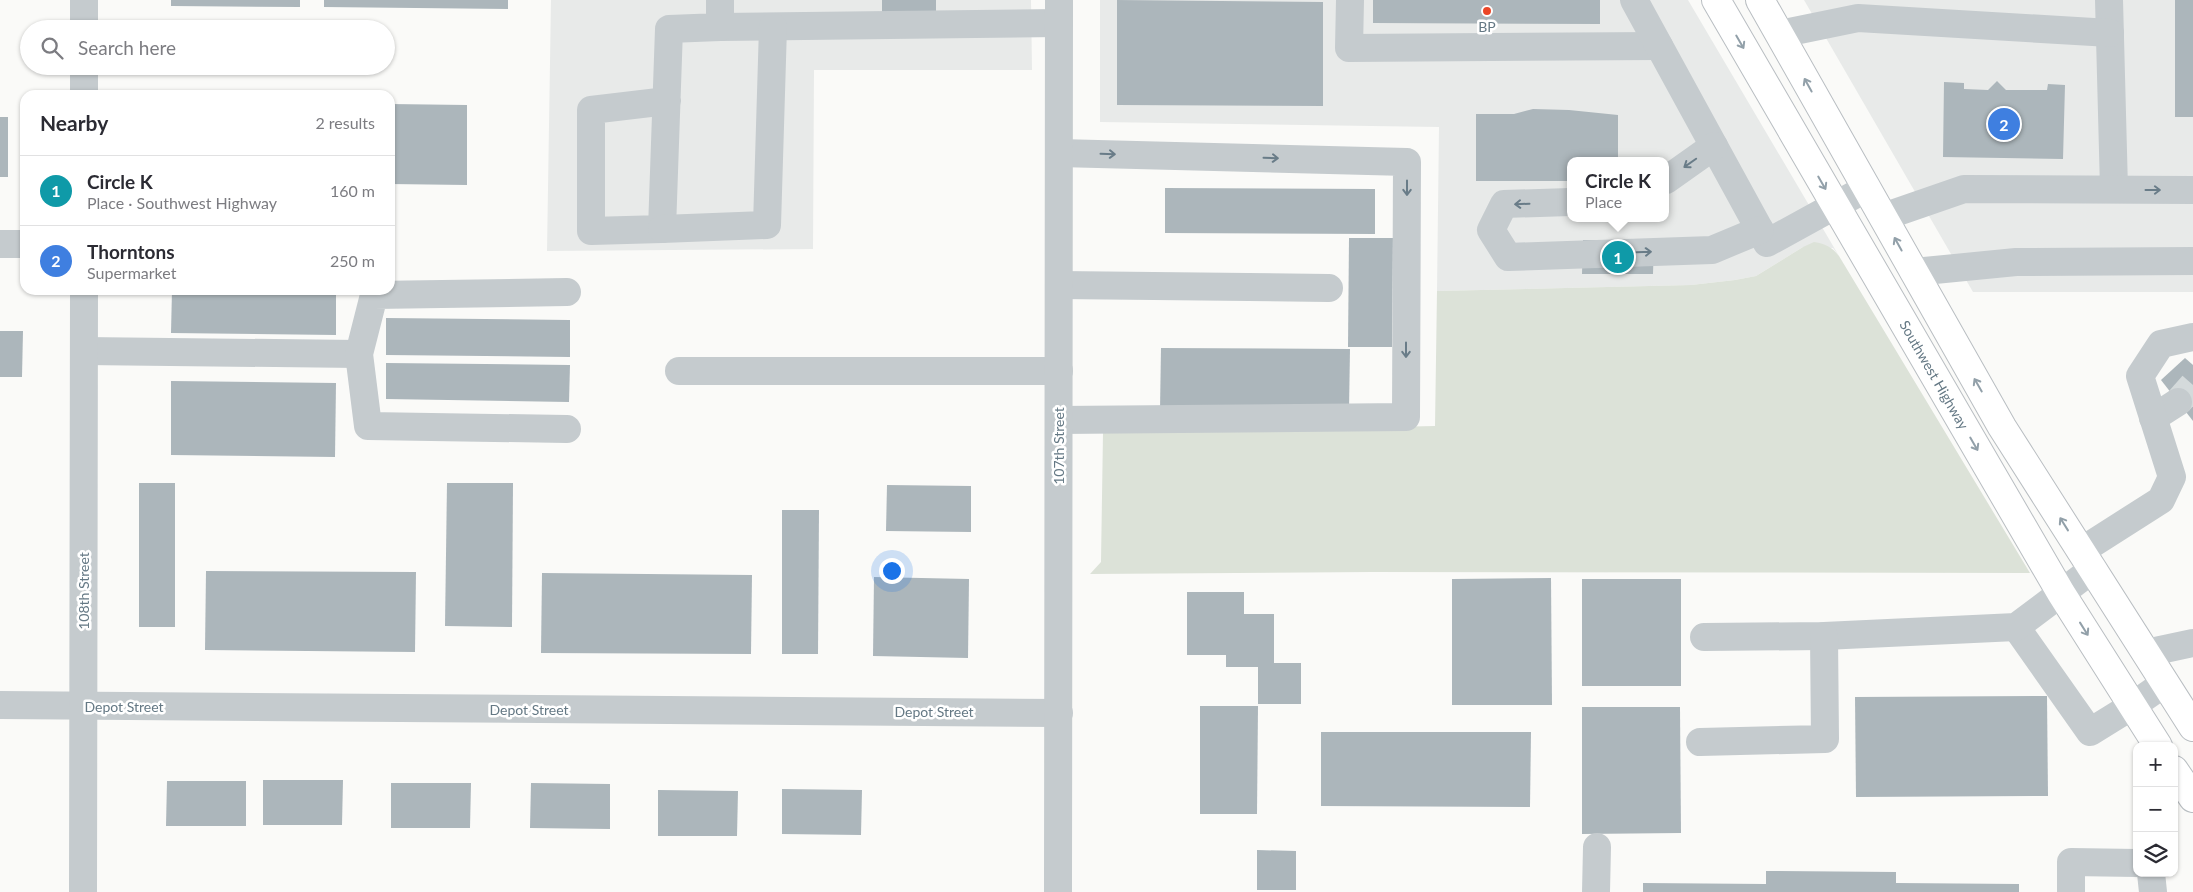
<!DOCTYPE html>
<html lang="en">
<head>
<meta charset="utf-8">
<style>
  :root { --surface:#fff; --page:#f2f2f3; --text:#2b2b33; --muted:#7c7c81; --line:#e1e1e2; --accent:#eb4627 }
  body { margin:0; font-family:Lato,sans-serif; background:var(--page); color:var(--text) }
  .controls { position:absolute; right:15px; bottom:15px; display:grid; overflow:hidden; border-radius:10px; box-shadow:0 1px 4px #0004 }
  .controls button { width:45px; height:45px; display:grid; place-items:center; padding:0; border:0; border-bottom:1px solid var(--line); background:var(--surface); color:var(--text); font:25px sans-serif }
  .you { position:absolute; left:891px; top:570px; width:18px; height:18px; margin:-12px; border:4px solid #fff; border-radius:50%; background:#1a73e8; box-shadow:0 0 0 8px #1a73e833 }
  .badge { display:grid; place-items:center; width:32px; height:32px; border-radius:50%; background:var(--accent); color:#fff; font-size:16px; font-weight:700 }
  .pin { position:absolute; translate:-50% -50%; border:2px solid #fff; box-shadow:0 1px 5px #0006 }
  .popup { position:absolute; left:1567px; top:157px; width:102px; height:65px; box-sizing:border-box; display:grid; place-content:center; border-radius:10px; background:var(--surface); filter:drop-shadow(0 1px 4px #0005); font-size:16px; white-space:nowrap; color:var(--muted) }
  .popup b { font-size:19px; color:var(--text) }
  .popup::after { content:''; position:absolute; left:50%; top:100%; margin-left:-10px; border:10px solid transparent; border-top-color:var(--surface) }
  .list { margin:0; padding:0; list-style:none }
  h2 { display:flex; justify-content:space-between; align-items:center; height:65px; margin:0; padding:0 20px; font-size:21px }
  h2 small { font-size:16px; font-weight:400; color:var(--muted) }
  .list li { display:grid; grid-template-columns:32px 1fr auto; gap:15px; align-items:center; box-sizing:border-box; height:70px; padding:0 20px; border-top:1px solid var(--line) }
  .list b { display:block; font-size:19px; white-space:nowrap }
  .list p { margin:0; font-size:16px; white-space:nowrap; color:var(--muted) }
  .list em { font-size:16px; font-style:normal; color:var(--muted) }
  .icon { flex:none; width:28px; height:28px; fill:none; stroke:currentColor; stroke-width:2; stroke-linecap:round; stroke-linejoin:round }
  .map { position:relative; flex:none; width:2193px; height:892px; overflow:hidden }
  .search { position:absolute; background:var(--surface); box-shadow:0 1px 4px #0004; left:20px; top:20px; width:375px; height:55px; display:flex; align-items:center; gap:12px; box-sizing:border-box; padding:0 18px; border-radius:28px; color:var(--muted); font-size:19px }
  .panel { position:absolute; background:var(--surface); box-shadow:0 1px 4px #0004; left:20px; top:90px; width:375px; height:205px; border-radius:15px }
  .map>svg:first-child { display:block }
</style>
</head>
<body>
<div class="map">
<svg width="2193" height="892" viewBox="0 0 2193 892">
  <rect width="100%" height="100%" fill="#fafaf8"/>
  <g fill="#e8eae9" fill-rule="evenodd">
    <path d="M551 0H1031L1032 70H814L813 249 547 251Z"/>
    <path d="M1100 0H1688L1839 256 1833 248 1803 247 1756 276 1735 280 1691 285 1437 291 1439 127 1100 122ZM1570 161H1666V218H1570Z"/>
    <path d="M1804 0H2193V292H1973Z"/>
  </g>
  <path fill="#dce2d8" d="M1814 242C1826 244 1832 247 1839 256L2030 573 1372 572 1090 574 1101 562 1103 433 1435 426 1437 291 1691 285 1735 280 1756 276 1803 247Z"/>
  <g fill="#acb6bb">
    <path d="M171 0H300V7L171 6Z"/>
    <path d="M324 0H508V9L324 7Z"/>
    <rect x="882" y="0" width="54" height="20"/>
    <path d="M1117 0 1323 2V106L1117 105Z"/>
    <path d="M1373 0H1600V24L1373 23Z"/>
    <rect x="2175" y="0" width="18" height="117"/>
    <path d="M1997 81 2006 90H2047L2048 84 2065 85 2063 159 1943 157 1944 82 1964 83V89L1988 90Z"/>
    <path d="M390 104 467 105V185L390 184Z"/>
    <path d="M1533 109 1569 110 1618 115V161H1570V181H1476V114H1514Z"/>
    <rect x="0" y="117" width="8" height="60"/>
    <path d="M1165 188 1375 189V234L1165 233Z"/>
    <path d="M1349 238H1393L1392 347H1348Z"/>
    <path d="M1583 240 1654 241 1653 274H1582Z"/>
    <path d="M172 290H336V335L171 333Z"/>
    <path d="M386 318 570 320V357L386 355Z"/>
    <path d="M0 331H23L22 377H0Z"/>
    <path d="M1161 348 1350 349 1349 410H1160Z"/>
    <path d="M2185 358 2193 365V421L2161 380Z"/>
    <path d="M386 363 570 365 569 402 386 399Z"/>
    <path d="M171 381 336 383 335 457 171 455Z"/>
    <rect x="139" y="483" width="36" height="144"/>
    <path d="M447 483H513L512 627 445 626Z"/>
    <path d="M887 485 971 486V532L886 531Z"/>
    <path d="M782 510H819L818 654H782Z"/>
    <path d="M206 571 416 572 415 652 205 650Z"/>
    <path d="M542 573 752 575 751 654 541 653Z"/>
    <path d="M874 577 969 579 968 658 873 656Z"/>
    <path d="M1551 578 1552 705H1452V579Z"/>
    <rect x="1582" y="579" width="99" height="107"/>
    <path d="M1187 592H1244V614H1274V663H1301V704H1258V667H1226V655H1187Z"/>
    <path d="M2047 696 2048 796 1856 797 1855 697Z"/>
    <path d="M1200 706H1258L1257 814H1200Z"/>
    <path d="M1582 707H1680L1681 833 1582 834Z"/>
    <path d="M1321 732H1531L1530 807 1321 806Z"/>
    <path d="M263 780H343L342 825H263Z"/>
    <path d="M167 781H246V826H166Z"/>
    <path d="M391 783H471L470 828H391Z"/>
    <path d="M531 783 610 784V829L530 828Z"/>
    <path d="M782 789 862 790 861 835 782 834Z"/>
    <path d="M658 790 738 791 737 836H658Z"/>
    <path d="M1257 850 1296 851V890H1257Z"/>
    <path d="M1766 871 1896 872V883L2019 884V892H1643V883L1766 884Z"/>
  </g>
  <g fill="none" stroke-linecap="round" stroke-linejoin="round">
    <path stroke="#d4dadb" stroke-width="28" stroke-dasharray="28 14" stroke-linecap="butt" d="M2178 402 2193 385"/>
    <defs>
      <g id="major">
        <path d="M1716 0 2061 593 2158 746"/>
        <path d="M1760 0 2002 427 2193 727"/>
        <path d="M2174 770 2193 798"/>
      </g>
    </defs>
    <use href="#major" stroke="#b9bec2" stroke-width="30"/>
    <g stroke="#c5cbce" stroke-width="28">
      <path d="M84 0V29"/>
      <path d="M1350 0 1349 48 1659 46"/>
      <path d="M1634 0 1767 243 1867 188"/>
      <path d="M2109 0 2114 189"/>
      <path d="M720 27 1059 23"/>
      <path d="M1780 34 1858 18 2110 33"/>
      <path d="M84 95V66"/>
      <path d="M667 101 591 110V231L662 229 669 29 720 27V0"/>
      <path d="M1666 180 1714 146"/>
      <path d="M1570 202 1504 204 1491 230 1508 257 1712 250 1760 230"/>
      <path d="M1883 217 1964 189 2193 190"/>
      <path d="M662 229 767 225 773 27"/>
      <path d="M0 244H25"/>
      <path d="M1914 272 2016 262 2193 261"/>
      <path d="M1059 285 1329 288"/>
      <path d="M84 351 359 354"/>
      <path d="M679 371H1059"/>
      <path d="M2153 418 2178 402"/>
      <path d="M1059 420 1406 417 1407 162 1059 153"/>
      <path d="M567 429 368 426 359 354 374 295 567 292"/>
      <path d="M2081 551 2161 500 2172 477 2140 376 2161 344 2193 337"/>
      <path d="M2016 627 2090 732 2132 706 2165 683"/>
      <path d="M1704 637 1824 636 2016 627 2093 569"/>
      <path d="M2146 653 2193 643"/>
      <path d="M0 705 1059 713"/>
      <path d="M1700 742 1825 739 1824 636"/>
      <path d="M2151 873 2153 892"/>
      <path d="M83 892 84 290"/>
      <path d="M1058 892 1059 0"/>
      <path d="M1596 892 1597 847"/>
      <path d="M2071 892V862L2137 863"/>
    </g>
    <use href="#major" stroke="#fff" stroke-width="28"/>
  </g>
  <defs><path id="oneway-shaft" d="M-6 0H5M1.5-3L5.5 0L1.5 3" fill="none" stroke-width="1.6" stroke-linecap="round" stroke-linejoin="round" transform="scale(1.25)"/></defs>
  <g stroke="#92a0a9">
    <use href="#oneway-shaft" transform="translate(1740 42) rotate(60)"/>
    <use href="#oneway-shaft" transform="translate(1808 85) rotate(-119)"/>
    <use href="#oneway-shaft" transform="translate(1822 183) rotate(60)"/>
    <use href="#oneway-shaft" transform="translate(1898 244) rotate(-119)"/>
    <use href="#oneway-shaft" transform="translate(1978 385) rotate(-120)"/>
    <use href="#oneway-shaft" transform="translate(1974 444) rotate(60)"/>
    <use href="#oneway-shaft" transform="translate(2064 524) rotate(-122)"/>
    <use href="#oneway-shaft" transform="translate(2084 629) rotate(58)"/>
  </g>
  <g stroke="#697c88">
    <use href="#oneway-shaft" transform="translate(1108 154) rotate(2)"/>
    <use href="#oneway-shaft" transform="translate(1271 158) rotate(2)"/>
    <use href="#oneway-shaft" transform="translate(1690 163) rotate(145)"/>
    <use href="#oneway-shaft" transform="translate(1407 188) rotate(90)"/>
    <use href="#oneway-shaft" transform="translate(2153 190)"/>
    <use href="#oneway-shaft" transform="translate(1522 204) rotate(178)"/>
    <use href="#oneway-shaft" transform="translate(1644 252) rotate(-2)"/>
    <use href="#oneway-shaft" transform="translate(1406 350) rotate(90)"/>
  </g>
  <circle fill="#eb4627" stroke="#fff" stroke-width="2" cx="1487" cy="11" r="5"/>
  <g text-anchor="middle" stroke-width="5" stroke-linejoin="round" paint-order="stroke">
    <g font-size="14" fill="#647884" stroke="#fff">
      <text x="1487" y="32">BP</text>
    </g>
    <g font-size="14" fill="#647884" stroke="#fff">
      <text transform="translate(1934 375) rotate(60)" y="5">Southwest Highway</text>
      <text transform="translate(1059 446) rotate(-90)" y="5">107th Street</text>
      <text transform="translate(84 591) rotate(-90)" y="5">108th Street</text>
      <text x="124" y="712">Depot Street</text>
      <text x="529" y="715">Depot Street</text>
      <text x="934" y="717">Depot Street</text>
    </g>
  </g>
</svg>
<div class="controls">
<button>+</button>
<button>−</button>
<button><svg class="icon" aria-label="layers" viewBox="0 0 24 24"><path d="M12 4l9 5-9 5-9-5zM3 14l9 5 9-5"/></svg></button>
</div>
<div class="you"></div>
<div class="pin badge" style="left:1618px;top:257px;background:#0f9aa8">1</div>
<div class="popup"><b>Circle K</b>Place</div>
<div class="pin badge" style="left:2004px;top:124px;background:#3f7fe0">2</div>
<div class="search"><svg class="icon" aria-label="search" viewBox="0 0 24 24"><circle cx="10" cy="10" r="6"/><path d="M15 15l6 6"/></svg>Search here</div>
<section class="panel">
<h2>Nearby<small>2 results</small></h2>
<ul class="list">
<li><span class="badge" style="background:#0f9aa8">1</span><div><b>Circle K</b><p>Place · Southwest Highway</p></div><em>160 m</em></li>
<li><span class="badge" style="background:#3f7fe0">2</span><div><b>Thorntons</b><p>Supermarket</p></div><em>250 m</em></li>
</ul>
</section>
</div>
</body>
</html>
